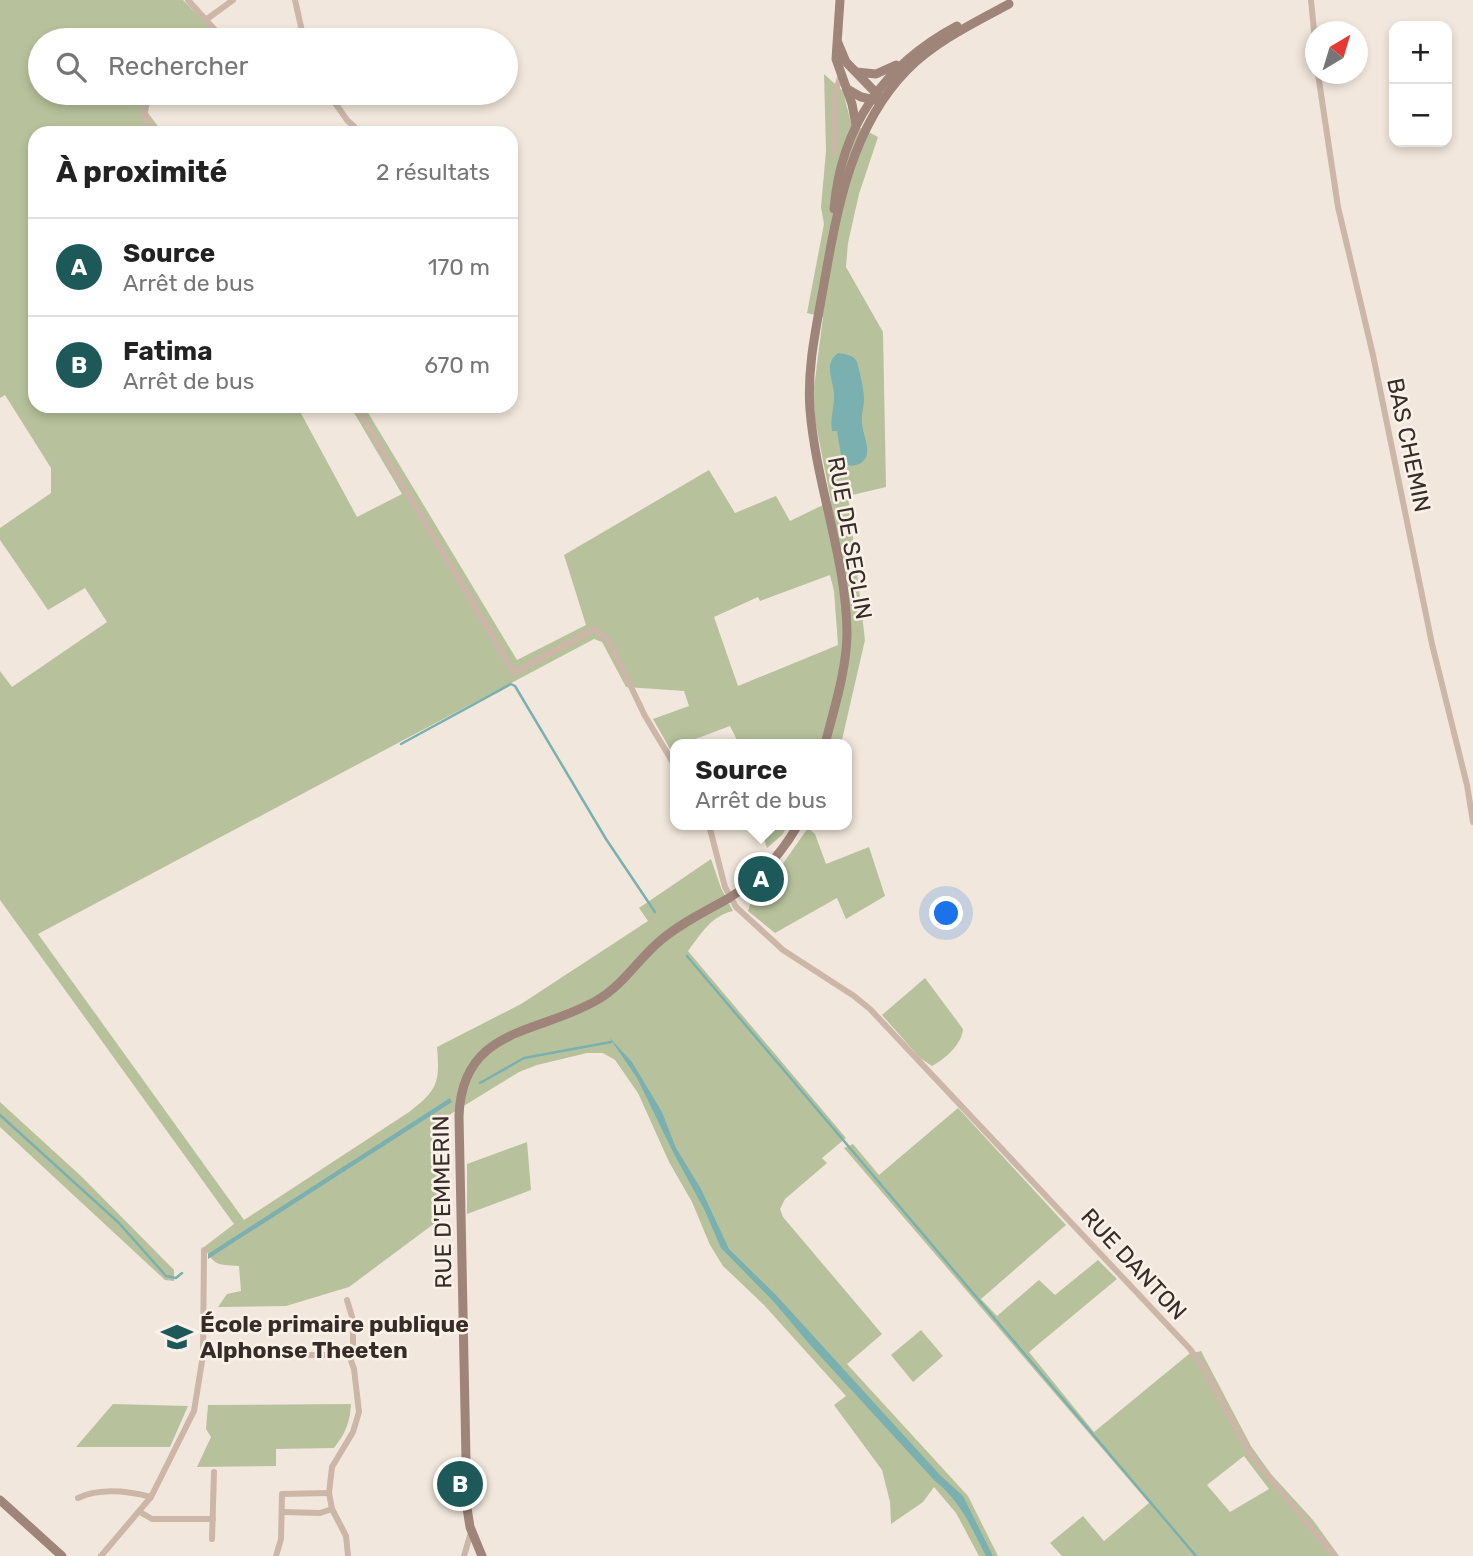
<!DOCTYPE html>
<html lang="fr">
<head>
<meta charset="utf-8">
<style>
  :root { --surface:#fff; --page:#f2f2f2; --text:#222; --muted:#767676; --line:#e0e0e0; --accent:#1d5959 }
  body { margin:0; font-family:Rubik,sans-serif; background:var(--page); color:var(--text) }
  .controls { position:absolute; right:21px; top:21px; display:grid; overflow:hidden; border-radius:14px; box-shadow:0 4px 10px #0003 }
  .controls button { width:63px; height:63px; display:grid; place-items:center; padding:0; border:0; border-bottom:2px solid var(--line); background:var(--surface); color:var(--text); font:35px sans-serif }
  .compass { position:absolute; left:1305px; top:21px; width:63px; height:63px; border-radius:50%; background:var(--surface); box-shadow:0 4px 10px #0003; rotate:38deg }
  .you { position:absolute; left:947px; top:914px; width:24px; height:24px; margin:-18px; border:5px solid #fff; border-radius:50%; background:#1a73e8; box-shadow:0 0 0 10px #1a73e833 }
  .badge { display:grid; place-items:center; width:46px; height:46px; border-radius:50%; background:var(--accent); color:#fff; font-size:23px; font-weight:700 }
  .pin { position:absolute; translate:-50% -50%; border:4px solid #fff; box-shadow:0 2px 7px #0006 }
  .popup { position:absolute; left:670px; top:739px; width:182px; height:91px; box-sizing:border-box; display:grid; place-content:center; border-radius:14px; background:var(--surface); filter:drop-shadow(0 2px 5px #0005); font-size:23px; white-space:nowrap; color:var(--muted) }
  .popup b { font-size:26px; color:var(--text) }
  .popup::after { content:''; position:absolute; left:50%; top:100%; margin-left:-14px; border:14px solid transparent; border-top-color:var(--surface) }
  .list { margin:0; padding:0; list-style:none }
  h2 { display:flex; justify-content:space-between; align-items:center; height:91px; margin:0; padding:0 28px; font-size:30px }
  h2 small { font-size:23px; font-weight:400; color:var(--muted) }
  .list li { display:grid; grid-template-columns:46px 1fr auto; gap:21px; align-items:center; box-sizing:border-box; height:98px; padding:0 28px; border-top:2px solid var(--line) }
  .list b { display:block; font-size:26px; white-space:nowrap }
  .list p { margin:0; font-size:23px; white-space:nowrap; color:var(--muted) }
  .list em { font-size:23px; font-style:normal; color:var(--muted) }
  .icon { flex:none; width:38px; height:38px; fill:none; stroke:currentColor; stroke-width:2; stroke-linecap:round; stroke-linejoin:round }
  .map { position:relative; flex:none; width:1473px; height:1556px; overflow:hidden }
  .search { position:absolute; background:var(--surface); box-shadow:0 4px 10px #0003; left:28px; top:28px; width:490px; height:77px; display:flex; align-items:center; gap:18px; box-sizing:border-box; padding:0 24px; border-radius:38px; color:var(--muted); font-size:26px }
  .panel { position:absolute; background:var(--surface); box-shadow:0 4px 10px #0003; left:28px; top:126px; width:490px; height:287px; border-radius:21px }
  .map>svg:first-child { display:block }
</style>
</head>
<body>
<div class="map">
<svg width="1473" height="1556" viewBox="0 0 1473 1556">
  <rect width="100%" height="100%" fill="#f2e7dc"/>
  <g fill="#b7c29c" fill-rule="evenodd">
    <path d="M0 0H183L223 40H40V93H165L149 106 148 113 163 133H35V406H297L357 517 402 494 350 406H364L517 660 586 625 564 555 709 470 735 513 776 496 790 521 831 501 815 420 813 395 823 317 807 313 824 224 821 207 826 151 824 74 843 91 851 123 878 137 859 194 848 243 846 267 883 332 886 487 848 496 865 640 841 744H739L730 726 682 744H675V747L670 749 653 719 689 706 684 691 626 687 602 642 594 639 38 934 244 1220 409 1112C438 1090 440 1082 437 1047L521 1004 648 921 639 908 711 859 721 888 733 911C711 916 701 934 688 951L846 1138 822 1158 827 1163 785 1199 780 1209 783 1217 882 1334 847 1364 968 1496 998 1556H979L956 1513 934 1487 923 1502 891 1524 890 1502 882 1470 834 1405 846 1396 764 1305 723 1266 710 1245 692 1202 669 1162 638 1093 615 1060 603 1053H587L537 1065 519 1072 441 1120 443 1217 349 1287 286 1306 218 1307 227 1294 241 1291 239 1266C218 1264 215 1267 204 1247L234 1224 0 900V671L12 687 107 622 85 588 48 610 0 540V528L51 493V468L5 395 0 398ZM830 575 834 591 838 645 738 686 714 617 758 597 760 601Z"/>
    <path d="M759 825H788L782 835 767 848Z"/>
    <path d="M808 828 815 834 826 864 869 847 885 896 846 919 837 898 775 933 748 911 751 901 777 872Z"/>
    <path d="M925 978 963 1029C962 1044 945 1059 932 1066L920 1058 882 1015Z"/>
    <path d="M0 1102 82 1177 174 1270V1281L165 1280 0 1127Z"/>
    <path d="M958 1108 1066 1225 981 1299 997 1316 1039 1280 1055 1295 1098 1260 1117 1279 1029 1352 1094 1432 1189 1354 1201 1351 1251 1446 1271 1474 1313 1520 1339 1556H1062L1050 1543 1083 1516 1104 1541 1149 1503 844 1148 853 1144 879 1175ZM1244 1456 1269 1489 1230 1512 1207 1485Z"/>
    <path d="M527 1142 531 1190 467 1214V1164Z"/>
    <path d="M921 1330 943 1356 913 1382 891 1355Z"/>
    <path d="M113 1404 188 1406 170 1447H76Z"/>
    <path d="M351 1404C350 1423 345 1434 334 1448L276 1449V1466L197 1467 211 1437 206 1429 208 1405Z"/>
  </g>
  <g fill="#7ab0af">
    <path d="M838 353C845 354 854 355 857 362 859 368 865 394 864 400 864 407 861 414 862 422 862 436 877 459 856 465 850 467 846 464 842 461L837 431H832C830 418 834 409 834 397 835 382 822 364 838 353Z"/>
    <path d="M609 1037 632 1062 662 1112 676 1148 701 1189 729 1249 776 1295 940 1475 963 1496 993 1556H986C970 1525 962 1503 934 1480L811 1346 774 1302 721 1248 705 1211 673 1152 637 1078Z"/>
    <path d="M450 1098 452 1102 208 1259V1254Z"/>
  </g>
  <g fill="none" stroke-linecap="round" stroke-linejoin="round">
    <g stroke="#7ab0af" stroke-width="2.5">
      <path d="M401 744 511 684 515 686 606 839 655 912"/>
      <path d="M687 956 1196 1556"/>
      <path d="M480 1083 524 1058 611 1042"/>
      <path d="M0 1115 119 1223 166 1276 176 1278 182 1273"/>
    </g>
    <g stroke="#cbb6a8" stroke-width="6">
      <path d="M188 0 215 30 217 40"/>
      <path d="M295 0 304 40"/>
      <path d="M1311 0 1316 51"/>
      <path d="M207 19 233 0"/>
      <path d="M1318 74 1338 207 1373 355 1432 644 1467 785 1473 822"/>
      <path d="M328 93 347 120 361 133"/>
      <path d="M156 133C141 114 138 109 158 93"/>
      <path d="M835 152 834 96 841 75"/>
      <path d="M356 406 514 673 594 629 609 641 645 716 675 766"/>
      <path d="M709 825 725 887 736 907 783 950 854 996 870 1009 1190 1349 1204 1369 1251 1456 1335 1556"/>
      <path d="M347 1300 353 1320V1344L349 1355 354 1369 359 1412 353 1432 332 1467 329 1493 332 1509 346 1536 348 1556"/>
      <path d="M203 1355H349"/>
      <path d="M78 1498C100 1488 128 1491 151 1497"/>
      <path d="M140 1512 152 1519H213"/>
      <path d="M282 1512 320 1513 332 1509"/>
      <path d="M212 1539 214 1472"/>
      <path d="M101 1556 151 1497 194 1411 203 1355 204 1250"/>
      <path d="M276 1556 281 1539 282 1494 329 1493"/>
      <path d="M464 1556 471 1532"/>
    </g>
    <g stroke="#9e8479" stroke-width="9">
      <path d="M840 0 836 59 852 104 856 125"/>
      <path d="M838 43 846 62 878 95"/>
      <path d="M856 72 876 74 896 65"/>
      <path d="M847 89 861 97 876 100"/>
      <path d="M834 209C841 126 884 65 957 26"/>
      <path d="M825 744C834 709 846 672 847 635 847 561 816 484 810 410 807 371 815 333 822 295 836 216 849 129 907 70 936 41 974 23 1009 4"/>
      <path d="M0 1500 62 1556"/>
      <path d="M482 1556 470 1527 467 1508 459 1116C462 1025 542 1034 599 999 624 984 639 958 661 940 681 923 706 911 729 898 758 880 781 854 798 825"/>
    </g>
  </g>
  <defs>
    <symbol id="school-bare" viewBox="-9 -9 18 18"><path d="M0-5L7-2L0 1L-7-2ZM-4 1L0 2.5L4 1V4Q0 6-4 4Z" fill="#1d5959" stroke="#faf1e8" stroke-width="2.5" paint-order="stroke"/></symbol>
  </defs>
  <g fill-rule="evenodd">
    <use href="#school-bare" x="155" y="1315" width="44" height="44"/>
  </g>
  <g text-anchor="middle" stroke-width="5" stroke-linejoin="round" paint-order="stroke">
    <g font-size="23" fill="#372c28" stroke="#faf1e8">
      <text transform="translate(1409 445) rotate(78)" y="8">BAS CHEMIN</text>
      <text transform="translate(850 538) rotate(80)" y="8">RUE DE SECLIN</text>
      <text transform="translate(442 1202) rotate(-91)" y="8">RUE D'EMMERIN</text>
      <text transform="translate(1134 1264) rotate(47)" y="8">RUE DANTON</text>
    </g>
    <g font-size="23" font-weight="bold" fill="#372c28" stroke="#faf1e8" text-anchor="start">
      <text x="200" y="1332">École primaire publique<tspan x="200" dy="26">Alphonse Theeten</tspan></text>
    </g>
  </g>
</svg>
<div class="controls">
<button>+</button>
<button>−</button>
</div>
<svg class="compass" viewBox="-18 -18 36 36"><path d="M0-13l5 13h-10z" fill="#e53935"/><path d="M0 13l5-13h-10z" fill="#767676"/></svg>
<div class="you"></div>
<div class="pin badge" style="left:761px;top:879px">A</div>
<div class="popup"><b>Source</b>Arrêt de bus</div>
<div class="pin badge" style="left:460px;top:1484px">B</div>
<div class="search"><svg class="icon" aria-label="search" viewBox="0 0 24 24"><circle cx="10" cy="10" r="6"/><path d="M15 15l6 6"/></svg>Rechercher</div>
<section class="panel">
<h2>À proximité<small>2 résultats</small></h2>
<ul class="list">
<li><span class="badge">A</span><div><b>Source</b><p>Arrêt de bus</p></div><em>170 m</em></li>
<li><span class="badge">B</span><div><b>Fatima</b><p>Arrêt de bus</p></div><em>670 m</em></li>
</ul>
</section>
</div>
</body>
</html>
